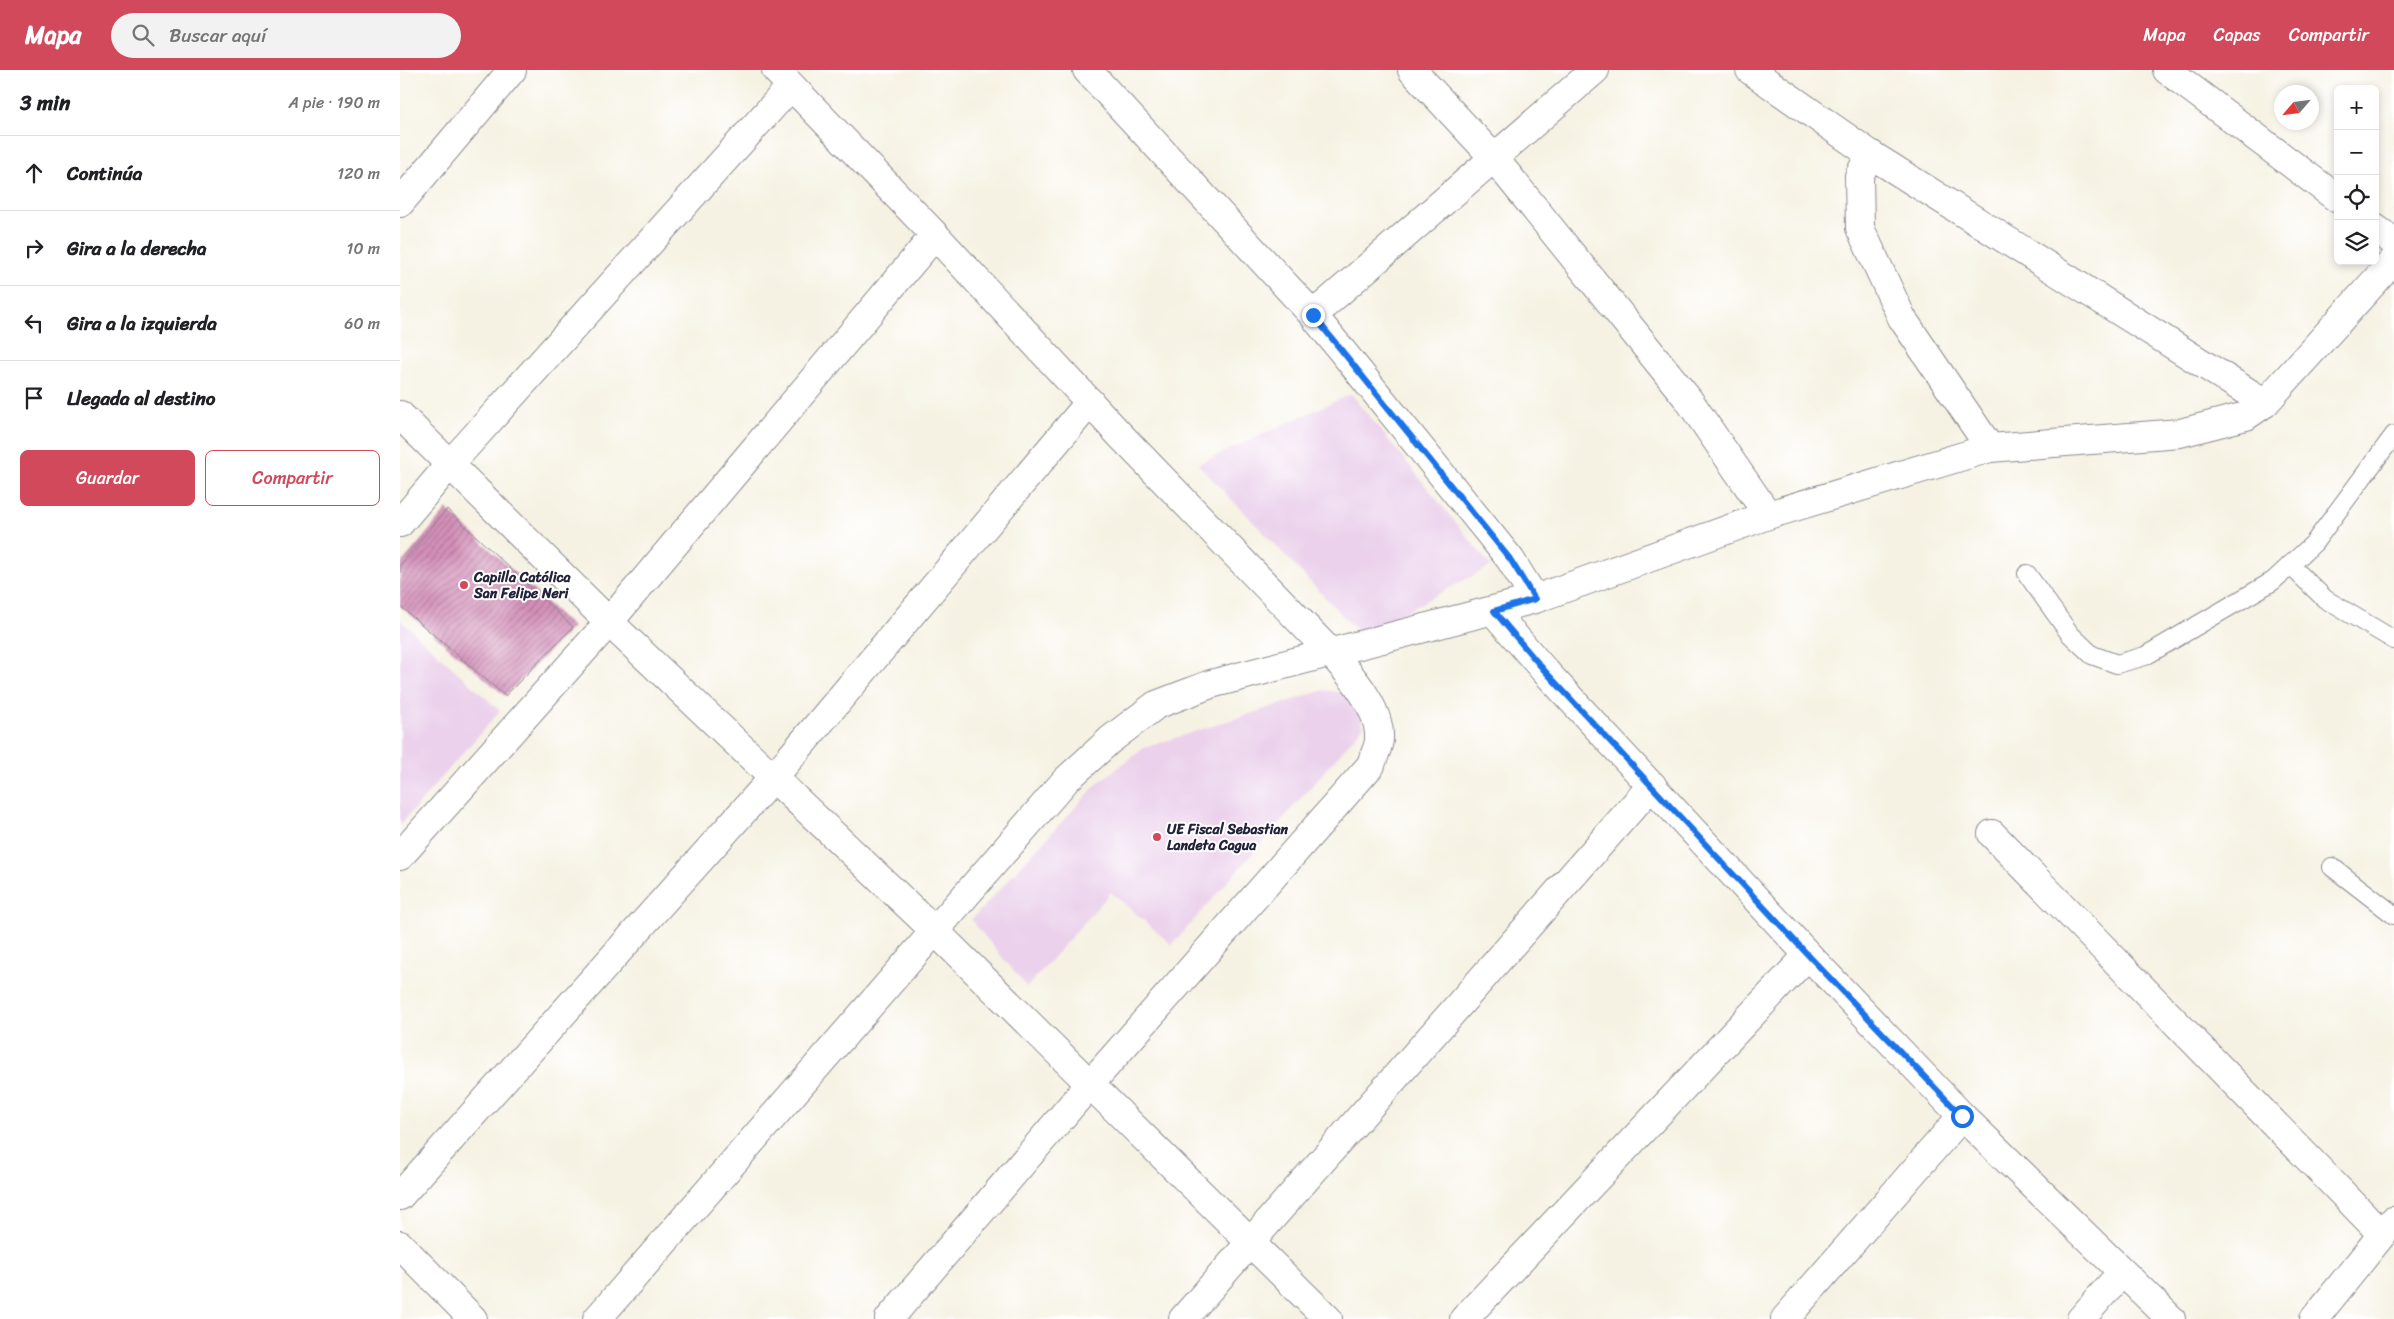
<!DOCTYPE html>
<html lang="es">
<head>
<meta charset="utf-8">
<style>
  :root { --surface:#fff; --page:#f2f2f2; --text:#202124; --muted:#757577; --line:#e0e0e0; --accent:#d1495b }
  body { margin:0; font-family:Sriracha,sans-serif; background:var(--page); color:var(--text) }
  .controls { position:absolute; right:15px; top:15px; display:grid; overflow:hidden; border-radius:8px; box-shadow:0 2px 8px #0003 }
  .controls button { width:45px; height:45px; display:grid; place-items:center; padding:0; border:0; border-bottom:1px solid var(--line); background:var(--surface); color:var(--text); font:25px sans-serif }
  .compass { position:absolute; left:1874px; top:15px; width:45px; height:45px; border-radius:50%; background:var(--surface); box-shadow:0 2px 8px #0003; rotate:242deg }
  .stop { position:absolute; width:15px; height:15px; margin:-11px; border:4px solid #1a73e8; border-radius:50%; background:#fff }
  .stop.end { background:#1a73e8; border-color:#fff; box-shadow:0 1px 5px #0008 }
  .list { margin:0; padding:0; list-style:none }
  h2 { display:flex; justify-content:space-between; align-items:center; height:65px; margin:0; padding:0 20px; font-size:21px }
  h2 small { font-size:16px; font-weight:400; color:var(--muted) }
  .list li { display:grid; grid-template-columns:32px 1fr auto; gap:15px; align-items:center; box-sizing:border-box; height:75px; padding:0 20px; border-top:1px solid var(--line) }
  .list b { display:block; font-size:19px; white-space:nowrap }
  .list em { font-size:16px; font-style:normal; color:var(--muted) }
  .actions { display:flex; gap:10px; padding:15px 20px }
  .actions a { flex:1; padding:11px 0; border:1px solid var(--accent); border-radius:8px; text-align:center; font-size:18px; color:var(--accent) }
  .actions .main { background:var(--accent); color:#fff }
  .icon { flex:none; width:28px; height:28px; fill:none; stroke:currentColor; stroke-width:2; stroke-linecap:round; stroke-linejoin:round }
  .map { position:relative; flex:none; width:1994px; height:1249px; overflow:hidden }
  header { display:flex; align-items:center; gap:30px; box-sizing:border-box; height:70px; padding:0 25px; background:var(--accent); color:#fff }
  header strong { font-size:24px }
  nav { display:flex; gap:28px; margin-inline-start:auto; font-size:18px }
  .search { width:350px; height:45px; background:var(--page); display:flex; align-items:center; gap:12px; box-sizing:border-box; padding:0 18px; border-radius:28px; color:var(--muted); font-size:19px }
  main { display:flex }
  aside { flex:1; background:var(--surface) }
  .map>svg:first-child { display:block }
</style>
</head>
<body>
<header>
<strong>Mapa</strong>
<div class="search"><svg class="icon" aria-label="search" viewBox="0 0 24 24"><circle cx="10" cy="10" r="6"/><path d="M15 15l6 6"/></svg>Buscar aquí</div>
<nav><a>Mapa</a><a>Capas</a><a>Compartir</a></nav>
</header>
<main>
<aside>
<h2>3 min<small>A pie · 190 m</small></h2>
<ul class="list">
<li><svg class="icon" aria-label="ahead" viewBox="0 0 24 24"><path d="M12 20V5M6 11l6-6 6 6"/></svg><div><b>Continúa</b></div><em>120 m</em></li>
<li><svg class="icon" aria-label="right" viewBox="0 0 24 24"><path d="M7 20v-9h11M14 6l5 5-5 5"/></svg><div><b>Gira a la derecha</b></div><em>10 m</em></li>
<li><svg class="icon" aria-label="left" viewBox="0 0 24 24"><path d="M17 20v-9H6M10 6l-5 5 5 5"/></svg><div><b>Gira a la izquierda</b></div><em>60 m</em></li>
<li><svg class="icon" aria-label="arrive" viewBox="0 0 24 24"><path d="M6 21V4h12l-3 4 3 4H6"/></svg><div><b>Llegada al destino</b></div></li>
</ul>
<div class="actions"><a class="main">Guardar</a><a>Compartir</a></div>
</aside>
<div class="map">
<svg width="1994" height="1249" viewBox="0 0 1994 1249">
  <defs>
    <pattern id="building-hatch" width="6" height="6" patternUnits="userSpaceOnUse" patternTransform="scale(1.25)"><rect width="6" height="6" fill="#d490b9"/><path d="M-1 1l2-2M0 6l6-6M5 7l2-2" fill="none" stroke="#ac7598"/></pattern>
  </defs>
  <rect width="100%" height="100%" fill="#fff"/>
  <filter id="ink" filterUnits="userSpaceOnUse"><feTurbulence type="fractalNoise" baseFrequency=".02" numOctaves="2"/><feDisplacementMap in="SourceGraphic" scale="10" xChannelSelector="R" yChannelSelector="G"/><feConvolveMatrix kernelMatrix="1 2 1 2 8 2 1 2 1" color-interpolation-filters="sRGB"/></filter>
  <filter id="wash" filterUnits="userSpaceOnUse"><feTurbulence type="fractalNoise" baseFrequency=".0096" numOctaves="4" result="noise"/><feDisplacementMap in="SourceGraphic" scale="20" xChannelSelector="R" yChannelSelector="G"/><feGaussianBlur stdDeviation="1.12" result="paint"/><feColorMatrix in="noise" values="0 0 0 0 0 0 0 0 0 0 0 0 0 0 0 0 0 1.4 0 .05"/><feComposite in="paint" operator="in"/></filter>
  <g filter="url(#wash)">
    <rect width="100%" height="100%" fill="#f6f2e3"/>
    <g fill="#ebd1ec">
      <path d="M951 324 1091 496 961 565 798 394Z"/>
      <path d="M0 550 100 641 0 755Z"/>
      <path d="M924 620 950 624 964 656 772 875 711 822 627 917 571 850 699 712 744 678Z"/>
    </g>
    <g id="blocks">
      <path fill="url(#building-hatch)" d="M47 439 173 557 105 626 0 536V495Z"/>
    </g>
  </g>
  <g filter="url(#ink)">
    <use href="#blocks" fill-opacity="0" stroke="#8c8a8f" stroke-width="1"/>
    <g fill="none" stroke-linecap="round" stroke-linejoin="round">
      <defs>
        <g id="service">
          <path d="M1890 495 1925 529 1994 570"/>
          <path d="M1627 504 1670 564 1692 585 1717 594 1745 586 1873 511 1914 473 1994 365"/>
          <path d="M1932 797 1994 845"/>
        </g>
        <g id="minor">
          <path d="M376 0 535 165 720 365 930 582C949 603 981 638 979 669 979 677 973 687 971 695L690 1014 489 1249"/>
          <path d="M687 0 913 245 1110 489 1135 529"/>
          <path d="M1012 0 1094 88 1288 329 1368 445"/>
          <path d="M1350 0 1470 84 1865 333"/>
          <path d="M1767 0 1938 129"/>
          <path d="M1470 84 1459 106 1460 158 1502 248 1590 378"/>
          <path d="M0 133 112 0"/>
          <path d="M1975 158 1994 172"/>
          <path d="M913 245 1195 0"/>
          <path d="M0 345 209 552 534 860 928 1249"/>
          <path d="M0 453 50 394 391 16"/>
          <path d="M1093 541 1144 600 1408 885 1562 1046 1771 1249"/>
          <path d="M1592 764 1982 1164"/>
          <path d="M0 786 209 552 535 165"/>
          <path d="M0 1126 373 708 690 332"/>
          <path d="M0 1175 73 1249"/>
          <path d="M197 1249 666 710 710 670 756 635 811 614 1135 529 1368 445 1590 378 1780 363 1846 346 1865 333 1994 190"/>
          <path d="M783 1249 1252 715"/>
          <path d="M1064 1249 1408 885"/>
          <path d="M1385 1249 1562 1046"/>
          <path d="M1681 1249 1722 1202"/>
          <path d="M1914 1249 1993 1151"/>
        </g>
      </defs>
      <use href="#service" stroke="#8c8a8f" stroke-width="20"/>
      <use href="#minor" stroke="#8c8a8f" stroke-width="30"/>
      <use href="#service" stroke="#fff" stroke-width="18"/>
      <use href="#minor" stroke="#fff" stroke-width="28"/>
    </g>
  </g>
  <g fill="none" stroke-linecap="round" stroke-linejoin="round" filter="url(#ink)">
    <path stroke="#1a73e8" stroke-width="6" d="M913 245 1110 489 1135 529 1094 541 1144 600 1408 885 1562 1046"/>
  </g>
  <g fill="#d1495b" stroke="#fff" stroke-width="2">
    <circle cx="64" cy="515" r="5"/>
    <circle cx="757" cy="767" r="5"/>
  </g>
  <g text-anchor="middle" stroke-width="4" stroke-linejoin="round" paint-order="stroke">
    <g font-size="14" font-weight="bold" fill="#22223b" stroke="#fff" text-anchor="start">
      <text x="74" y="512">Capilla Católica<tspan x="74" dy="16">San Felipe Neri</tspan></text>
      <text x="767" y="764">UE Fiscal Sebastian<tspan x="767" dy="16">Landeta Cagua</tspan></text>
    </g>
  </g>
</svg>
<div class="controls">
<button>+</button>
<button>−</button>
<button><svg class="icon" aria-label="locate" viewBox="0 0 24 24"><circle cx="12" cy="12" r="6"/><path d="M12 2v4M12 18v4M2 12h4M18 12h4"/></svg></button>
<button><svg class="icon" aria-label="layers" viewBox="0 0 24 24"><path d="M12 4l9 5-9 5-9-5zM3 14l9 5 9-5"/></svg></button>
</div>
<svg class="compass" viewBox="-18 -18 36 36"><path d="M0-13l5 13h-10z" fill="#e53935"/><path d="M0 13l5-13h-10z" fill="#757577"/></svg>
<div class="stop" style="left:1562px;top:1046px"></div>
<div class="stop end" style="left:913px;top:245px"></div>
</div>
</main>
</body>
</html>
